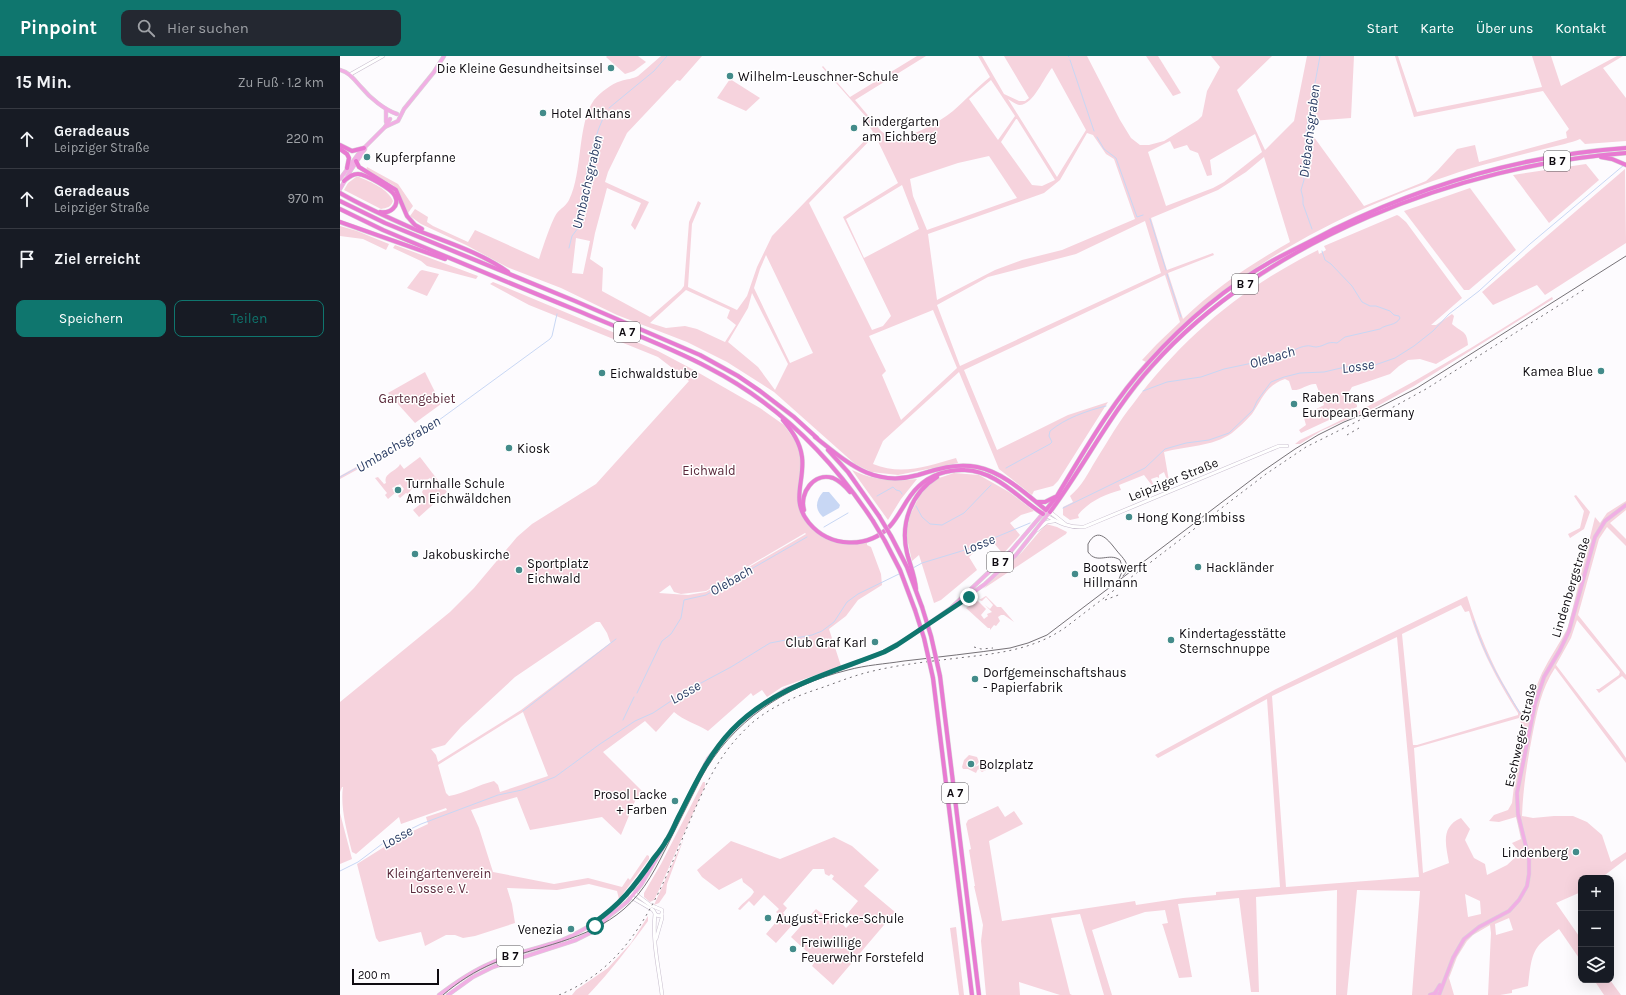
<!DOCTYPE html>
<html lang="de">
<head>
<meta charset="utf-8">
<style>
  :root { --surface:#171b24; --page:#242831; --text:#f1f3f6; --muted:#9ea1a6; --line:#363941; --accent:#0f766e }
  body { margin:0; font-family:Karla,sans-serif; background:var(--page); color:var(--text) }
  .controls { position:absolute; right:12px; bottom:12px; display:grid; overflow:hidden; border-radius:8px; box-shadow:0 4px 16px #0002 }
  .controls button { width:36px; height:36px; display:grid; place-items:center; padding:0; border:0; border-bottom:1px solid var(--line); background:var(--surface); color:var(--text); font:20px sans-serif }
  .scale { position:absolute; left:12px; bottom:10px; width:87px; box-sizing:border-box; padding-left:4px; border:2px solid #0f0b11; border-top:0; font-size:11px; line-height:14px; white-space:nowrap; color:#0f0b11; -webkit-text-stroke:3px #fff; paint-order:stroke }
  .stop { position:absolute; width:12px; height:12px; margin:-9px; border:3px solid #0f766e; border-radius:50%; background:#fff }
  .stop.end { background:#0f766e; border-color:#fff; box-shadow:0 1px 4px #0008 }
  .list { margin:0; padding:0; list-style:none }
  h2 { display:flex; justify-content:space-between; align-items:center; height:52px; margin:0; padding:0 16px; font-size:17px }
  h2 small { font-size:13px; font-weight:400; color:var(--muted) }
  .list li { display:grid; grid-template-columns:26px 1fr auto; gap:12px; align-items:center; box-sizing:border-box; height:60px; padding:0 16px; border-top:1px solid var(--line) }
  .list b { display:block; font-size:15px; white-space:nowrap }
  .list p { margin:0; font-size:13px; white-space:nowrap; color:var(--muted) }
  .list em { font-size:13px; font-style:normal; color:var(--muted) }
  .actions { display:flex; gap:8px; padding:12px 16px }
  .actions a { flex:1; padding:9px 0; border:1px solid var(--accent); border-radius:8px; text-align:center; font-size:14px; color:var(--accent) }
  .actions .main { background:var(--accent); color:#fff }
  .icon { flex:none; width:22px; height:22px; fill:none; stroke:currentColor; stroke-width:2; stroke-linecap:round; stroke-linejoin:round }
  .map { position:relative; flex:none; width:1286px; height:939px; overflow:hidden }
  header { display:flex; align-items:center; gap:24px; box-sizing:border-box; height:56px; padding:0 20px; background:var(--accent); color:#fff }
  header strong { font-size:19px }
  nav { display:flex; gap:22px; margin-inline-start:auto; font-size:14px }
  .search { width:280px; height:36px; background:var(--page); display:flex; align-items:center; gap:10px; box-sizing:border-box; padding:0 14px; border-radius:8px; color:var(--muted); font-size:15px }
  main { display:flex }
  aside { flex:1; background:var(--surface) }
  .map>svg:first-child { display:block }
</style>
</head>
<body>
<header>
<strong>Pinpoint</strong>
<div class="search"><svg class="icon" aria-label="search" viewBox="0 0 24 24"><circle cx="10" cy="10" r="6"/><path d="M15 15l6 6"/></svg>Hier suchen</div>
<nav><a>Start</a><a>Karte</a><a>Über uns</a><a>Kontakt</a></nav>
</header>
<main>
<aside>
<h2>15 Min.<small>Zu Fuß · 1.2 km</small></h2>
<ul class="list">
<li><svg class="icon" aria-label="ahead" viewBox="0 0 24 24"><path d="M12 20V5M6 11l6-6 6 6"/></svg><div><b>Geradeaus</b><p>Leipziger Straße</p></div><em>220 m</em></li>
<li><svg class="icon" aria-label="ahead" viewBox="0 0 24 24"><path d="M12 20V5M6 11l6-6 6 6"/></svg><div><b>Geradeaus</b><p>Leipziger Straße</p></div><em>970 m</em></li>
<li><svg class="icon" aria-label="arrive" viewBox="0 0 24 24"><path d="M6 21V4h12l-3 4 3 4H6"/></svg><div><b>Ziel erreicht</b></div></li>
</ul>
<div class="actions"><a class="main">Speichern</a><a>Teilen</a></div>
</aside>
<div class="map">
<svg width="1286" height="939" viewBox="0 0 1286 939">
  <rect width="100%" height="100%" fill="#fdfbfe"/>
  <g fill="#f6d3dd" fill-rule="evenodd">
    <path d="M267 0H298L306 6 294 15 285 18 266 1Z"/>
    <path d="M321 0H362L340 25 337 24 287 77 268 116 265 126 309 146 295 174 291 169 301 147 267 132 255 177 250 203 263 212 262 235 310 261 341 234 344 230 349 166 358 145 361 147 352 168 348 231 397 254 407 240 417 211 432 180 533 76 527 67V62L482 11 483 10 510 41 577 0H586L515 44 541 75 554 84C574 79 597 68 613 55 626 44 636 32 650 21L638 0H642L664 38 679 45H685L689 42 664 0H747L780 64 791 82 800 89H809L824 85 858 64 862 60 867 35 880 11 871 0H932L897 34 925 94 954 65 967 0H1014L1011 62 971 65 968 75 971 77 1024 150 1086 125 1098 114 1117 93 1135 89 1139 106 1227 82 1226 76 1229 73 1203 35 1074 61 1055 0H1058L1077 56 1202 31 1192 0H1211L1221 30 1277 0H1283L1263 12 1286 42V85L1245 88 1240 83C1231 87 1219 89 1208 92 1183 98 1157 105 1132 112 1011 150 891 210 806 306L802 304 817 288 840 266 825 219 624 314 657 394 728 359 768 346 718 425 713 430 694 435 692 439 659 413 619 316 543 385 533 408C562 420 588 410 616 402L618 407 558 419 531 416 515 408 434 336 387 306 347 286 277 259 221 232 167 211 126 189 81 168 70 160 75 153 88 161 87 166 93 170 128 186 135 174 199 203C202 194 212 163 217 157 221 152 226 150 229 144 243 116 237 68 254 44 261 36 271 28 281 25 287 23 293 23 298 20ZM712 12 746 74 717 121 668 43C671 45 675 48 679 49 693 50 704 21 712 12ZM651 24 675 60 658 84 629 43ZM676 63H677L715 124 702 130 692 129 661 86ZM747 77 753 79 766 98 774 103 795 163 722 194 682 204 655 214 597 244 588 178 704 137 720 124ZM915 78 922 96 884 126 873 132 826 150 808 96 830 85 834 93 847 89 850 94 858 97 867 120 872 119 870 104ZM535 79 558 127 503 161 551 260 543 270 532 274 469 147ZM649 100 677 142 587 174 573 140 570 123 618 107ZM924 101 950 186C911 208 875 232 843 263L828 217 874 199 873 197 827 214 811 162 878 134 906 116ZM562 129 579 173 524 202 506 163ZM805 165 821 217 620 310 597 249 648 221 736 198ZM236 182 250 185 243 218 232 217ZM426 199 473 297 450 307 414 232 420 213ZM346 234 390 254 387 262 396 269 385 286 357 273 345 270 326 272 310 267ZM412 237 448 308 435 334 418 311 388 286 408 252ZM593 254 617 312 561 364 542 319 546 315 529 280Z"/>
    <path d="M806 0H818L841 37 833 40Z"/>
    <path d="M390 23 420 42 406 55 377 42Z"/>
    <path d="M1246 108 1259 124 1209 167 1173 119Z"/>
    <path d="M27 111 58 128 73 150 68 157 58 135 53 129 26 114Z"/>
    <path d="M1285 113 1286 187 1205 239 1197 229 1153 249 1142 236Z"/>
    <path d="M16 121H19C31 126 48 133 53 145 51 151 47 152 41 153L4 134 8 127Z"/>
    <path d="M1130 132 1176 194 1129 234H1124L1064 155Z"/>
    <path d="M1057 159 1059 160 1066 166 1122 242 1091 269H1096L1112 258 1114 260 1112 268C1122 277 1127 274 1128 289L1096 308 1080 303 1068 304 1059 310 1050 318 1012 331 1009 336 1011 343 1017 349V351L961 377 959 374 966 369 964 362 965 359 984 349 976 328C968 327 961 335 952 334L949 325 945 323C925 330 923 342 912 358 906 365 899 371 892 377 872 391 846 390 824 396L830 431 825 433 823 427 827 424 824 416 819 419V422L817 421 811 423 814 430 819 428 822 434 817 436 804 419 779 429 781 434C765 438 748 446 738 459L739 462 730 464 723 459V451L733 446 730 440C742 430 748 417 756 404 768 385 779 365 793 348 844 280 902 232 978 194L979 198 986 194 984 190Z"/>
    <path d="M0 170 17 175 49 188 46 194 23 183 0 180Z"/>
    <path d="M55 189 138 220 136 223 87 210 81 205 53 192Z"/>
    <path d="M82 214 99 218 87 240 67 232 80 215Z"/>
    <path d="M153 226 318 295 352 313 420 352 444 369 454 383 460 396 461 408 457 440 459 449 468 468 496 486 527 485V489L531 491 541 518 542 529 518 544 506 560 489 573 501 610 442 631 427 641 422 634 413 640 411 637 368 675C357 668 344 665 334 656L316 676 305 665 263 696 302 735 295 745 281 779 262 761 190 774 177 741 131 754 139 772 153 816 214 828 248 822 282 831 288 822 290 824 307 799 309 800V803L279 843 277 835 249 828 217 834 167 832 172 848 175 867 135 880 123 882 115 879H106L85 890 81 876 39 886 36 882 17 808 60 781 88 768 86 761 107 754 106 752 61 768 59 761 16 798 12 796C7 776 0 751 3 731H2L0 736V646L110 556 134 532 177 481 192 468 256 428 349 325 318 301 189 249 150 228ZM465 477 466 478 366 536 348 539 319 537 330 529 334 536 341 538 366 535ZM256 566H260L267 577 271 588 270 587 181 654 98 706 96 699 91 693 105 689 121 671 175 621ZM183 656 208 720 160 736 158 729 154 725C138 729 125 737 109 740L106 737 98 709Z"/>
    <path d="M1212 241 1213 243 1074 330 1034 352 981 375 960 388H955L960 384C1048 343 1130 294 1212 241Z"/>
    <path d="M85 316 101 348 75 367 48 337Z"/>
    <path d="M75 378 77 381 0 423V420Z"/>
    <path d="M80 401 107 436 79 461 73 454 83 446V444L85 442 82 436 83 434 88 433 91 430 90 426 92 424 90 422 80 428 75 426 72 428 73 431 68 438 66 437 60 442 58 440 64 433 60 428 52 432 55 437 48 443 45 439 47 437 35 422 38 421 44 428 46 427C43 418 54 416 59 410L60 408 64 413Z"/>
    <path d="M512 414C533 424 553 426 577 423L561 443 548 464Z"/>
    <path d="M614 417 639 419 669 436 694 455 681 459 670 467 680 479 663 498 653 486 635 495 629 501 637 514 601 544 594 547 579 499 572 505 566 478 570 459 580 439 591 428 599 422Z"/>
    <path d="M1236 439 1250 456 1244 473 1230 482 1228 478 1240 472 1244 455 1234 440Z"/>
    <path d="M1286 445V454L1270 467 1286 483V490L1267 471 1259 483 1238 559 1286 619V624L1282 620 1259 637 1256 633H1259L1279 619 1280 616 1237 564 1231 582 1216 609 1278 690 1286 702V707L1215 612C1201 633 1197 656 1192 681 1187 707 1183 733 1182 760L1193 762 1214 760H1233L1247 766 1262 779 1271 806 1286 796V803L1261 822H1241V836L1216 847 1241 883V905L1219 873C1213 878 1206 882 1201 887 1190 897 1190 916 1188 930L1172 934V937L1160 939H1148L1151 877 1150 869 1133 879 1127 885 1117 901 1109 922 1114 939H1072L1080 835 1017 834 1007 939H996L997 834 916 841 919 936H911L899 842 838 848 852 921 839 922 823 870 822 868 828 867 825 854 805 856 752 874 772 939H764L740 858 711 862 730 938 732 939H720L679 926 680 939H646L641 885 643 869 634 830H635L629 794 631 793 626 768 628 764 658 750 665 761 674 755 683 768 649 785 662 865 795 845 796 849 843 842 876 839V836L940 831 927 643 818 702 815 699 936 633 1127 540C1138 575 1151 608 1170 639 1175 648 1180 657 1187 664 1191 648 1195 632 1202 617 1210 601 1220 587 1228 571L1255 461 1260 467 1267 457ZM1121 549 1125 556 1129 555C1141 594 1156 622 1178 657V659L1077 689H1073L1062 578ZM1057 581 1079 821 946 831 932 640ZM1179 662 1184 676 1175 722 1172 747 1168 754 1154 759 1149 765 1159 766 1176 761 1181 783 1172 787 1180 797 1167 809 1147 819 1145 808 1134 802 1125 784 1130 773 1121 762C1100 771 1106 789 1109 807L1083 817 1074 692ZM1125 838 1140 845 1141 858 1128 861ZM1169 862 1173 874 1156 879 1155 868Z"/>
    <path d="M706 468 717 471 727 476 726 478 643 533 682 496Z"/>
    <path d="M646 540 657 551H661L674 566 664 559H661L658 561 660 565 656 570 654 569 650 574V572H648L626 552 638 545 646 553 641 559 644 563 648 560 647 558 652 556 645 549 650 553 653 549 646 541 642 545 639 544Z"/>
    <path d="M629 699 637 701 639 706 635 711 639 709 642 711 644 710 646 714 642 716 638 713 636 717 628 713H623L622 711 624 704Z"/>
    <path d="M363 726H365V730L318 836 314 844 310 846 304 841V837L321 808Z"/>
    <path d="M0 757 12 803 0 808Z"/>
    <path d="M494 781 512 790 539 814 524 830 555 856 493 929 472 910 476 904 451 881 476 853 488 862 496 861 506 872 514 864 508 857 518 845 492 823 494 820 491 818 489 820 485 818 484 813H473L443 848 447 852 443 857 454 867 436 887 426 878 436 866 435 865 441 860 436 856 439 853 424 839 414 850 409 845 400 854 398 853C404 845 409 844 414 836L412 833 403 826 402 822 379 834 362 821 357 814 391 785 440 803Z"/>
    <path d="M344 782 327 828 326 837 319 847 314 849Z"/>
    <path d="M308 860V865C289 891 270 916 248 939H232L236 934 268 912 291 887Z"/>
    <path d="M616 871 624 939H619L610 872Z"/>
    <path d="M1254 924H1270L1281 939H1264Z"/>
  </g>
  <path fill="#c8d7f4" d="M483 436H489L500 449 499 452 483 461C474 453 476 444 483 436Z"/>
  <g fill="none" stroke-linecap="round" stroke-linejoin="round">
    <g stroke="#c8d7f4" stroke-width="1">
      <path d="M728 0 729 1"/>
      <path d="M730 4 754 75"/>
      <path d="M269 52 314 15 327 0"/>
      <path d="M757 81 764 93 776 102 797 161 803 159"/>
      <path d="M810 163 826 214"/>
      <path d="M972 173 963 148V142L961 134 964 124 963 111 965 105 966 76 980 0"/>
      <path d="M229 192 232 180 238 172C244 135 248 94 264 60"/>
      <path d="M827 218 841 261"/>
      <path d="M803 335 827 326 861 321 884 313 922 305 927 300C942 305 952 292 966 290 969 289 973 291 976 291 986 290 986 285 997 287L1005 281 1040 273C1046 268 1056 270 1060 262L1059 260 1054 259 1050 255 1036 250H1030L1022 246 1012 230 991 208 985 204 982 195"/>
      <path d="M666 412 710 388 712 386 709 380 710 375C726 362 746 355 766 350"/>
      <path d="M0 421 84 375 210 283 212 280 217 258"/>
      <path d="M537 440 553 431 556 434 560 435 562 438"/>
      <path d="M576 450 582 461 590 468 602 469 624 457 651 429"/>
      <path d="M723 452 805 412 825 393 846 387 869 384 889 377 913 354 917 345 931 326 944 321 960 317 984 316 1018 308 1035 309 1055 302 1074 290 1093 275 1109 258 1139 235 1190 188 1284 109"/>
      <path d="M484 471 508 457"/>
      <path d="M573 512 582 507 625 494 690 467"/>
      <path d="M1134 565C1144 599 1162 628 1180 657"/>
      <path d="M297 637 322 585 331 578 341 562 344 544 366 539 467 481"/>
      <path d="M183 655 276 583"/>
      <path d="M283 664 294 641"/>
      <path d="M0 815 18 806 46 785 81 768 158 739 182 734 215 721 260 688 295 665 313 657 346 635 391 611 430 587 472 579 482 575 494 566 507 546 518 538 559 518"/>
    </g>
    <defs>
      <g id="minor">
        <path d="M11 18 43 0"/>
        <path d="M710 456 725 468"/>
        <path d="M707 460C719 467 730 472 744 471L939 390H947"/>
        <path d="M697 474 707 466 714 465"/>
        <path d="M290 836 294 837 310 849 322 854V862L316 883"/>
        <path d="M290 836 291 841 313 854 316 859 320 860 322 858"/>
        <path d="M315 858C312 885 319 913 322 939"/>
      </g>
      <g id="major">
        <path d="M0 14C11 17 14 24 22 32 30 42 45 54 57 58"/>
        <path d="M46 54V66"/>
        <path d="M45 71 58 65 64 53 94 16 104 0"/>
        <path d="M0 123 19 97 45 71 50 63"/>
        <path d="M0 133 11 114 25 93"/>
        <path d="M1095 937 1100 929"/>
        <path d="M99 939C116 926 132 915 151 907 173 897 197 893 220 885 237 878 254 868 267 857 290 840 303 816 320 794"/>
        <path d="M108 939 133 921 153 911 236 884 256 874 268 861 287 846 301 829 322 793 368 703 384 683 401 666 425 647 445 634 544 596 571 580 645 528 676 499 710 456 706 454 671 495 612 551"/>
        <path d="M1090 939 1096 937"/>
        <path d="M1099 939 1113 902 1124 883 1139 871 1169 855 1179 844 1187 830 1189 818V803L1178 758 1177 737 1195 648 1204 621 1220 594 1229 575 1255 481 1265 465 1286 449"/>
      </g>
      <g id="highway">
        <path d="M0 89 12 95 24 92"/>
        <path d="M0 93 7 98 9 102 7 112"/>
        <path d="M1261 101 1272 103 1286 109"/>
        <path d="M16 105 19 111 56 134 67 160 75 169 82 173"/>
        <path d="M4 125C9 121 12 118 18 118 25 118 52 133 55 140 60 150 50 158 40 156"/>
        <path d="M0 137C24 151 49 162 74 173 106 186 140 196 168 216"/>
        <path d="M0 145 45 167 235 245 360 299 398 320 420 335 454 361 477 382"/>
        <path d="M0 153 43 174C107 201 171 228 236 254 280 273 326 289 369 312 437 347 491 401 533 465"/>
        <path d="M0 166 105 203"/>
        <path d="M443 364C452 375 460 386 462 401 465 426 450 444 469 467 490 492 528 493 550 470 561 458 566 442 578 431 590 419 608 413 625 414 656 415 678 442 703 458"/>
        <path d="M475 381C507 406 533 432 578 419 597 413 616 407 637 411 663 416 686 438 706 454L717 440C745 394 772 346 808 307 843 268 886 231 932 205 952 194 974 184 994 173 1086 128 1184 99 1286 92"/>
        <path d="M488 394 508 416 539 460"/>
        <path d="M697 446H705L715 441"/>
        <path d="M464 454C459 437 474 416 493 422 500 425 505 430 510 436"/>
        <path d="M710 456C745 409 772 354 812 310 924 184 1120 109 1286 97"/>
        <path d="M551 480 567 511 582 551"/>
        <path d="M545 485 560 514 575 554"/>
        <path d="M576 533C575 520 570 509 567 497 560 468 571 437 597 421"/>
        <path d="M600 620 639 939"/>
        <path d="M593 622 632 939"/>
      </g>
    </defs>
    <use href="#minor" stroke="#c7bdcd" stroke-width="4"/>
    <use href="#major" stroke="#d9d8d9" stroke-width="4.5"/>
    <use href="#highway" stroke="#d9d8d9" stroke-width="5"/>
    <use href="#minor" stroke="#fff" stroke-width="3"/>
    <use href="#major" stroke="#f1afe4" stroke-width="3.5"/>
    <use href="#highway" stroke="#e87ad2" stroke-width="4"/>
    <g stroke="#767277" stroke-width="1">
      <path d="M779 523 783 513 780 504C769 496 757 509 748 496V488C758 469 769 485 777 495 781 500 787 505 787 511 787 515 785 518 783 520"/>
      <path d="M103 939C118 926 135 915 154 907 197 890 247 885 284 853 305 835 317 810 329 786 340 765 350 743 361 722 391 666 446 629 508 614 526 609 545 608 564 605 599 601 634 597 670 592L688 587 707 579 923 415 955 393 978 379 1004 366 1036 353 1077 332 1286 200"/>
    </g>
    <g stroke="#767277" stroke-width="1" stroke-dasharray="2 4" stroke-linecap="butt">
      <path d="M1037 360 1086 333 1245 233"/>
      <path d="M1007 379 1019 372"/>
      <path d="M765 544 781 538"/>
      <path d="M634 591 641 593 653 592"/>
      <path d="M219 939C297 907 321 832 352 760 368 723 381 695 412 667 432 650 456 640 481 632 498 626 515 619 533 615 558 609 584 606 610 603 650 598 691 596 726 571L926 418 966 391 1042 353"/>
    </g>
    <defs>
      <g id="highway-bridge">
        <path d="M539 460 551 480"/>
        <path d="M533 465 545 485"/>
        <path d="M582 551 591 580 600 620"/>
        <path d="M575 554 584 582 593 622"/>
      </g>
    </defs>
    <use href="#highway-bridge" stroke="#d9d8d9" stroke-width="5" stroke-linecap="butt"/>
    <use href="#highway-bridge" stroke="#e87ad2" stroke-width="4"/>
  </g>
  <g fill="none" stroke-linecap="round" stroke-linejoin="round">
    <path stroke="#0f766e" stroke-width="5" d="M255 870 252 868C280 849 295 830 314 802 318 797 323 791 326 785 332 777 335 767 340 758 355 728 369 698 392 674 433 631 491 617 544 596L557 589 629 541"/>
  </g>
  <g fill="#438b8a" stroke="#fff" stroke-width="1.5">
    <circle cx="271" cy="12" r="4"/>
    <circle cx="390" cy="20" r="4"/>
    <circle cx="203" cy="57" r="4"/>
    <circle cx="514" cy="72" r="4"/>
    <circle cx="27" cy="101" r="4"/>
    <circle cx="1261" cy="315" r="4"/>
    <circle cx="262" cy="317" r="4"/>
    <circle cx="954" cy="348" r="4"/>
    <circle cx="169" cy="392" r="4"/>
    <circle cx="58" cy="434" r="4"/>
    <circle cx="789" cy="461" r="4"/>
    <circle cx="75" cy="498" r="4"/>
    <circle cx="858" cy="511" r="4"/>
    <circle cx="179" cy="514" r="4"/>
    <circle cx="735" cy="518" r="4"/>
    <circle cx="831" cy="584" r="4"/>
    <circle cx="535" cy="586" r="4"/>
    <circle cx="635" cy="623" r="4"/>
    <circle cx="631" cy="708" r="4"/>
    <circle cx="335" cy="745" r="4"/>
    <circle cx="1236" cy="796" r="4"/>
    <circle cx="428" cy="862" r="4"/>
    <circle cx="231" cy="873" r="4"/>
    <circle cx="453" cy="893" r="4"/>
  </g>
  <g text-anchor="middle" stroke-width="3" stroke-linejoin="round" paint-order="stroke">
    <g fill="#fff" stroke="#575458" stroke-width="1">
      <rect x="1204" y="95" width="26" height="20" rx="3"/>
      <rect x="892" y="218" width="26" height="20" rx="3"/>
      <rect x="274" y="266" width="26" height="20" rx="3"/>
      <rect x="647" y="496" width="26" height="20" rx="3"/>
      <rect x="602" y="727" width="26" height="20" rx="3"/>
      <rect x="157" y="890" width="26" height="20" rx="3"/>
    </g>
    <g font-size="12" font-weight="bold" fill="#0f0b11">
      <text x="1217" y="109">B 7</text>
      <text x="905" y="232">B 7</text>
      <text x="287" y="280">A 7</text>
      <text x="660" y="510">B 7</text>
      <text x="615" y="741">A 7</text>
      <text x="170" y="904">B 7</text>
    </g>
    <g font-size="13" fill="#0f0b11" stroke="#fff" text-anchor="start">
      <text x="263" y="17" text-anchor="end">Die Kleine Gesundheitsinsel</text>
      <text x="398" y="25">Wilhelm-Leuschner-Schule</text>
      <text x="211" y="62">Hotel Althans</text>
      <text x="522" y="70">Kindergarten<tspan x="522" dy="15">am Eichberg</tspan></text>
      <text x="35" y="106">Kupferpfanne</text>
      <text x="1253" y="320" text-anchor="end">Kamea Blue</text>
      <text x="270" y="322">Eichwaldstube</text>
      <text x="962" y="346">Raben Trans<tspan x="962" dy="15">European Germany</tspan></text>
      <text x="177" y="397">Kiosk</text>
      <text x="66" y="432">Turnhalle Schule<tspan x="66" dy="15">Am Eichwäldchen</tspan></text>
      <text x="797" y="466">Hong Kong Imbiss</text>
      <text x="83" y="503">Jakobuskirche</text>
      <text x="187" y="512">Sportplatz<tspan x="187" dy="15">Eichwald</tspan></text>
      <text x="743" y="516">Bootswerft<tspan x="743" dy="15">Hillmann</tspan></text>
      <text x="866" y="516">Hackländer</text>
      <text x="839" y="582">Kindertagesstätte<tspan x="839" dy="15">Sternschnuppe</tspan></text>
      <text x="527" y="591" text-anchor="end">Club Graf Karl</text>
      <text x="643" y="621">Dorfgemeinschaftshaus<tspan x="643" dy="15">- Papierfabrik</tspan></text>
      <text x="639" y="713">Bolzplatz</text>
      <text x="327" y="743" text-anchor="end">Prosol Lacke<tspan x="327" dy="15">+ Farben</tspan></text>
      <text x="1228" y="801" text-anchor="end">Lindenberg</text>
      <text x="436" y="867">August-Fricke-Schule</text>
      <text x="223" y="878" text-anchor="end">Venezia</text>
      <text x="461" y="891">Freiwillige<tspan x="461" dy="15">Feuerwehr Forstefeld</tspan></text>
    </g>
    <g font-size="13" fill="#582739" stroke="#fff">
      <text x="77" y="347">Gartengebiet</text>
      <text x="369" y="419">Eichwald</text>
      <text x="99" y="822">Kleingartenverein<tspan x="99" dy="15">Losse e. V.</tspan></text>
    </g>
    <g font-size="13" fill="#0f0b11" stroke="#fff">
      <text transform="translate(833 423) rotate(-22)" y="5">Leipziger Straße</text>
      <text transform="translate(1230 531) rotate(-73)" y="5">Lindenbergstraße</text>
      <text transform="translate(1180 679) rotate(-77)" y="5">Eschweger Straße</text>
    </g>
    <g font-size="14" font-style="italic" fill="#2a3c64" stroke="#fff">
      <text transform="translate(969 75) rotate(-83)" y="5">Diebachsgraben</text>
      <text transform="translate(247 126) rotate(-77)" y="5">Umbachsgraben</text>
      <text transform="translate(932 301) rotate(-17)" y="5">Olebach</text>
      <text transform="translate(1018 310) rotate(-8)" y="5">Losse</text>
      <text transform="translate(58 388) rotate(-31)" y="5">Umbachsgraben</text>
      <text transform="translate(639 488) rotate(-22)" y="5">Losse</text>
      <text transform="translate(391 524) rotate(-30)" y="5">Olebach</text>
      <text transform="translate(345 636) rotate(-30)" y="5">Losse</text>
      <text transform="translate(57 781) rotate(-29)" y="5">Losse</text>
    </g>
  </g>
</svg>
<div class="controls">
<button>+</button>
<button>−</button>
<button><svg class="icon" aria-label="layers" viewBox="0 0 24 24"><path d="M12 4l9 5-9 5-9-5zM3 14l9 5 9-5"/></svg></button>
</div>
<div class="scale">200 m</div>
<div class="stop" style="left:255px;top:870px"></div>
<div class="stop end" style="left:629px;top:541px"></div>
</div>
</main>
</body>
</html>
